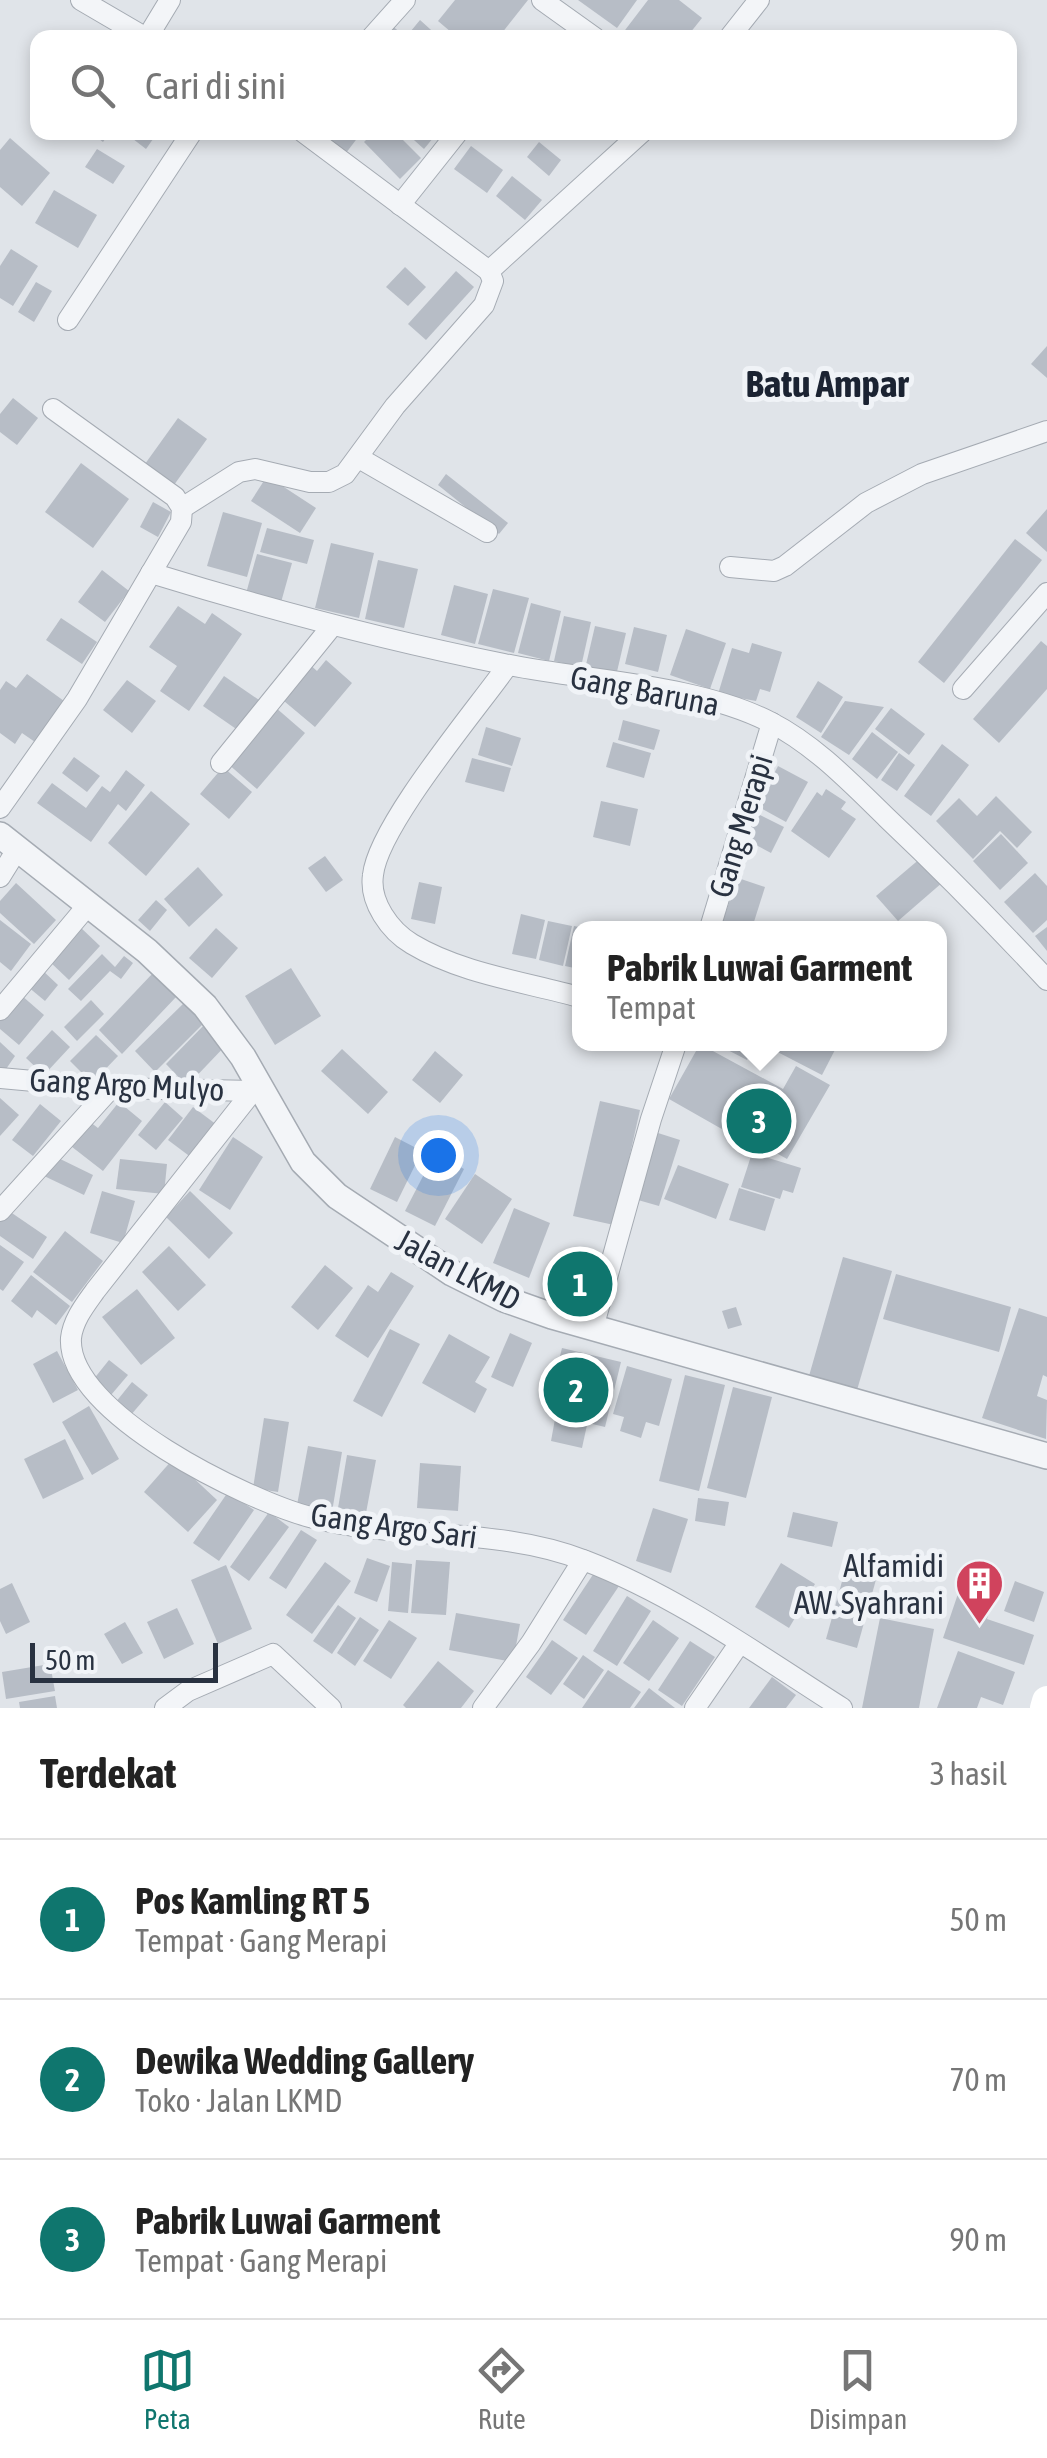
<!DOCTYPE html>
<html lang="id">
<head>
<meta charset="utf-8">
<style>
  :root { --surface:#fff; --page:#f2f2f2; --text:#222; --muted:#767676; --line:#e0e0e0; --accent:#0f766e }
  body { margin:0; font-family:"Asap Condensed",sans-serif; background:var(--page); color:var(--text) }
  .scale { position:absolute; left:30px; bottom:25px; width:188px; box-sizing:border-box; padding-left:10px; border:5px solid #293241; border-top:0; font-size:28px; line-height:35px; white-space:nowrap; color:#293241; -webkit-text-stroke:8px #f0f3f7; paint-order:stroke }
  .you { position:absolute; left:438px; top:1155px; width:35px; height:35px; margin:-25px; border:8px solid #fff; border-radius:50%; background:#1a73e8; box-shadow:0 0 0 15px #1a73e833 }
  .badge { display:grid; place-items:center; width:65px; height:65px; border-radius:50%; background:var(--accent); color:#fff; font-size:32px; font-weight:700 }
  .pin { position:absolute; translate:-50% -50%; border:5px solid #fff; box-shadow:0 2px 10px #0006 }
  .popup { position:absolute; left:572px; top:921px; width:375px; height:130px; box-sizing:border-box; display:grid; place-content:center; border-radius:20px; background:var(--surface); filter:drop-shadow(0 2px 8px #0005); font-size:32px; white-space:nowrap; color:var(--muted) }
  .popup b { font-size:38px; color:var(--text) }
  .popup::after { content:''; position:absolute; left:50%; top:100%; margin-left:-20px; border:20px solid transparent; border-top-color:var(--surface) }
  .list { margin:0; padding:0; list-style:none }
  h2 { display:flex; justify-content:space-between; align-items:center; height:130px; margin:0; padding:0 40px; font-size:42px }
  h2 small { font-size:32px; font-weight:400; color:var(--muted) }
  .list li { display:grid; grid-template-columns:65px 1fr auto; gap:30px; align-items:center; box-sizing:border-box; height:160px; padding:0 40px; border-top:2px solid var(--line) }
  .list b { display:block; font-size:38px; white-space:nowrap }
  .list p { margin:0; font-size:32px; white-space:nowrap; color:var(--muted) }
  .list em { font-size:32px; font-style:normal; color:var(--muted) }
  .icon { flex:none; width:55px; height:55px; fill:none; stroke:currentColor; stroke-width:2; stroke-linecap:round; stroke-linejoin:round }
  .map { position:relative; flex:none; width:1047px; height:1708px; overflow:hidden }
  .search { position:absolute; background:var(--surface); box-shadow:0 5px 15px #0003; left:30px; right:30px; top:30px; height:110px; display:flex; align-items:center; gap:25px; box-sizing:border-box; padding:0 35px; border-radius:20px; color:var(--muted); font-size:38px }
  .sheet { height:610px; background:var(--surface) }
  nav { display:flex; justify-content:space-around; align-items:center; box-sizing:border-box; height:140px; border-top:2px solid var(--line); background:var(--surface); font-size:28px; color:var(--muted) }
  nav a { display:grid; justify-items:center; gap:5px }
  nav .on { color:var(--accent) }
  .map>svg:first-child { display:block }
</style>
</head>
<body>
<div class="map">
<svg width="1047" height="1708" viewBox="0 0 1047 1708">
  <rect width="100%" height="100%" fill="#e0e4e9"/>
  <g fill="#b7bdc6">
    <path d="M455 0H528L498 38H458L438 21Z"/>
    <path d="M578 0H637L617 28Z"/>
    <path d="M648 0H679L702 18 686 38H619Z"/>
    <path d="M420 20 440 38H381L391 25 406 37Z"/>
    <path d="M90 132H110L103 142Z"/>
    <path d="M124 132H158L146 149Z"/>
    <path d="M320 132H362L346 153Z"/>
    <path d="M374 132H395L421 158 400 179 364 142Z"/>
    <path d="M405 132H438L424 149Z"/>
    <path d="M10 138 50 173 22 206 0 187V150Z"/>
    <path d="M539 142 561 160 549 176 527 157Z"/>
    <path d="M471 146 503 170 487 193 454 169Z"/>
    <path d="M97 149 125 166 113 184 85 167Z"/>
    <path d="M512 176 542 200 525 220 496 196Z"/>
    <path d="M54 190 97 215 78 248 35 223Z"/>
    <path d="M11 249 38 266 13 306 0 298V266Z"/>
    <path d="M405 267 426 287 408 306 386 287Z"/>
    <path d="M456 271 474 287 426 340 408 324Z"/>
    <path d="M36 282 52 291 34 322 18 312Z"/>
    <path d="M1047 346V378L1031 364Z"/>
    <path d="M13 398 38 418 17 445 0 432V414Z"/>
    <path d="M178 418 207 439 174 485 145 464Z"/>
    <path d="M81 463 129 499 93 548 45 512Z"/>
    <path d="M446 474 508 523 499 534 438 485Z"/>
    <path d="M267 476 316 508 300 533 251 501Z"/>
    <path d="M153 502 171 512 158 537 140 527Z"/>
    <path d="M1047 509V552L1026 533Z"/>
    <path d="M223 512 262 523 247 577 207 566Z"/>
    <path d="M267 528 314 540 307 564 260 552Z"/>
    <path d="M1015 539 1042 560 944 683 918 662Z"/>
    <path d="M331 543 374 553 359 618 315 608Z"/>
    <path d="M257 554 292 563 280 606 245 597Z"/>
    <path d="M378 560 418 569 404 628 365 619Z"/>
    <path d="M102 570 129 591 105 622 78 602Z"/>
    <path d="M454 585 488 594 475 644 441 635Z"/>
    <path d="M493 589 529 598 514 653 478 644Z"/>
    <path d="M531 603 561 611 549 661 518 653Z"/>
    <path d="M178 606 205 624 212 613 242 634 189 711 160 691 177 666 149 647Z"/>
    <path d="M564 616 591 622 581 667 554 661Z"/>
    <path d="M61 618 97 642 82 664 46 640Z"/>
    <path d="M595 626 626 633 616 676 585 669Z"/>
    <path d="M634 627 667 635 658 672 625 664Z"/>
    <path d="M686 629 726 643 710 689 670 675Z"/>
    <path d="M1041 641 1047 646V689L999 743 973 719Z"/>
    <path d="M752 643 782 652 770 692 760 689 756 701 718 694 732 648 749 653Z"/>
    <path d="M326 660 352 683 315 727 278 696 307 662 317 671Z"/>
    <path d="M27 674 64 701 35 742 22 733 15 744 0 733V690L6 681 16 688Z"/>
    <path d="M224 676 262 702 242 733 203 706Z"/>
    <path d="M127 680 156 701 132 733 103 710Z"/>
    <path d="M818 681 843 697 821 733 796 717Z"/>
    <path d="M845 701 884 707 849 755 821 737Z"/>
    <path d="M275 707 305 733 257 789 227 763Z"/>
    <path d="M891 708 925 734 909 755 875 729Z"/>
    <path d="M623 720 660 730 654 750 618 740Z"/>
    <path d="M486 727 521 738 512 766 478 755Z"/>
    <path d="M872 732 898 752 877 779 852 759Z"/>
    <path d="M613 742 651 753 644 778 606 767Z"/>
    <path d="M942 744 969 765 931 816 904 796Z"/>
    <path d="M899 753 915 765 897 791 881 780Z"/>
    <path d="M74 757 100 776 87 792 62 773Z"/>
    <path d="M472 758 511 768 504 792 465 782Z"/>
    <path d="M778 766 808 782 786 822 757 806Z"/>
    <path d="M223 767 252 792 229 819 200 794Z"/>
    <path d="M126 770 145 785 126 811 118 804 91 842 37 803 52 783 86 808 102 786 110 792Z"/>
    <path d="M826 789 846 802 841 809 856 819 829 858 791 831 817 792 822 796Z"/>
    <path d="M151 791 190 824 146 876 108 843Z"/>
    <path d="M996 796 1032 832 1017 848 1000 831 973 859 936 821 959 798 977 816Z"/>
    <path d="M601 801 638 809 630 846 593 837Z"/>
    <path d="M756 813 784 827 771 853 743 838Z"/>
    <path d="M1001 834 1028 863 1000 890 973 861Z"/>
    <path d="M325 856 343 880 326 892 308 868Z"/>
    <path d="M922 857 943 882 898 921 876 896Z"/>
    <path d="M198 867 223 895 189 927 164 899Z"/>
    <path d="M1035 873 1047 886V920L1033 933 1004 902Z"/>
    <path d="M738 878 765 887 752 928H720Z"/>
    <path d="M419 882 442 887 435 924 411 919Z"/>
    <path d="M16 883 56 920 34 944 0 913V901Z"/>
    <path d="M156 900 167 910 150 931 138 920Z"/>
    <path d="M521 914 545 920 536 959 512 954Z"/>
    <path d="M0 920 31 944 11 971 0 962Z"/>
    <path d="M548 921 572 926 563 966 539 960Z"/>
    <path d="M79 926 100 946 69 980 48 960Z"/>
    <path d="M574 926 579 927V969L565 966Z"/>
    <path d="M1047 927V951L1035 936Z"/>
    <path d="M216 928 238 948 212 978 189 958Z"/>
    <path d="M102 954 115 967 124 956 133 963 121 979 110 971 81 1001 68 989Z"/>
    <path d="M291 968 321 1016 275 1045 245 996Z"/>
    <path d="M41 969 58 985 45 1001 27 986Z"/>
    <path d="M153 973 177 996 122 1054 99 1030Z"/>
    <path d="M21 995 44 1015 19 1045 0 1029V1019Z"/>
    <path d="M91 1000 104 1014 77 1041 64 1027Z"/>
    <path d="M185 1002 205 1022 155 1072 135 1051Z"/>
    <path d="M207 1022 228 1043 187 1086 166 1064Z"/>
    <path d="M52 1030 70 1047 44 1075 26 1058Z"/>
    <path d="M96 1035 118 1056 92 1083 70 1061Z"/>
    <path d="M0 1042 15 1056 4 1072H0Z"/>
    <path d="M700 1044 783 1089 796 1066 830 1085 787 1159 760 1144 757 1149 669 1099Z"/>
    <path d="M721 1044H755L747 1060 720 1046Z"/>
    <path d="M762 1044H838L822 1075Z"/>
    <path d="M342 1049 388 1092 368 1114 321 1071Z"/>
    <path d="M435 1051 463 1075 440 1103 412 1080Z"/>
    <path d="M0 1098 19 1115 0 1136Z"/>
    <path d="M600 1101 640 1110 614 1225 573 1216Z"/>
    <path d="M119 1102 142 1121 103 1171 67 1143 86 1119 98 1128Z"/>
    <path d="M165 1102 183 1118 156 1150 138 1135Z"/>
    <path d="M40 1104 61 1121 33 1156 12 1140Z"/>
    <path d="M193 1107 221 1128 196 1161 168 1140Z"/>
    <path d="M658 1133 680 1140 659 1206 638 1200Z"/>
    <path d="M233 1137 263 1157 230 1210 199 1190Z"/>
    <path d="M395 1137 422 1151 397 1202 370 1189Z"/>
    <path d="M435 1153 464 1169 435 1226 405 1211Z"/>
    <path d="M752 1153 801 1168 793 1193 783 1190 780 1199 741 1187Z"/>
    <path d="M52 1155 93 1175 84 1195 42 1175Z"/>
    <path d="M120 1159 167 1164 164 1194 116 1189Z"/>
    <path d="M678 1165 729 1184 716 1219 664 1199Z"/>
    <path d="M475 1174 512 1199 482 1244 445 1219Z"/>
    <path d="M739 1188 775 1199 765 1231 729 1220Z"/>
    <path d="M102 1191 135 1201 123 1243 90 1233Z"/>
    <path d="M190 1191 233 1233 209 1259 166 1217Z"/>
    <path d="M514 1208 550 1223 529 1278 493 1263Z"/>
    <path d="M6 1209 47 1237 33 1259 0 1236V1218Z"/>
    <path d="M65 1231 103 1261 72 1302 33 1272Z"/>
    <path d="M0 1245 24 1262 3 1291 0 1289Z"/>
    <path d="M169 1246 206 1285 178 1311 142 1272Z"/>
    <path d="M591 1255 610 1265 584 1315 551 1298 570 1262 584 1269Z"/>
    <path d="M843 1257 892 1271 857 1390 809 1376Z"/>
    <path d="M325 1265 353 1288 318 1330 291 1307Z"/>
    <path d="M391 1272 414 1286 368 1358 335 1336 368 1285 378 1292Z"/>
    <path d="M896 1274 1011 1307 999 1352 883 1319Z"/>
    <path d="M31 1275 70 1306 56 1325 37 1310 32 1318 11 1301Z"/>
    <path d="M137 1289 175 1338 141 1365 102 1317Z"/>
    <path d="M736 1307 742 1325 728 1329 722 1311Z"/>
    <path d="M1019 1308 1047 1317V1377L1043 1375 1037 1396 1047 1400 1046 1439 982 1418Z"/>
    <path d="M390 1329 420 1344 382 1417 353 1401Z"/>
    <path d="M510 1333 532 1343 513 1387 491 1377Z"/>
    <path d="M449 1334 490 1357 475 1382 487 1389 475 1413 422 1383Z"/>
    <path d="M562 1348 621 1362 605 1427 546 1413Z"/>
    <path d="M57 1351 78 1390 53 1403 33 1364Z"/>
    <path d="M109 1360 128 1375 111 1395 93 1380Z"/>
    <path d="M627 1366 672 1379 659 1426 646 1422 641 1438 620 1431 624 1417 613 1414Z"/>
    <path d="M685 1375 725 1385 699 1491 659 1481Z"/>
    <path d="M132 1382 148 1395 130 1416 115 1403Z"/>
    <path d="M733 1387 772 1397 746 1498 707 1488Z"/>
    <path d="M89 1406 119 1459 92 1475 62 1422Z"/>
    <path d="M264 1418 289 1422 278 1492 253 1488Z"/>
    <path d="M555 1419 587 1425 582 1448 551 1441Z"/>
    <path d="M65 1439 84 1479 43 1499 24 1459Z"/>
    <path d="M308 1446 342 1452 332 1512 297 1505Z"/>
    <path d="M347 1455 376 1460 366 1513 338 1508Z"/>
    <path d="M173 1459 217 1500 188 1532 144 1492Z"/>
    <path d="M420 1463 461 1466 458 1511 417 1508Z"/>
    <path d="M228 1492 254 1510 219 1561 193 1543Z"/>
    <path d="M698 1498 729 1502 725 1526 695 1521Z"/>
    <path d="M653 1508 688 1519 671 1573 636 1561Z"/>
    <path d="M269 1512 289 1527 249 1581 230 1567Z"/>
    <path d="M793 1512 838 1522 832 1547 787 1537Z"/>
    <path d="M301 1530 317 1540 286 1589 269 1578Z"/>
    <path d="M367 1558 390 1566 377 1602 354 1593Z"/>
    <path d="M416 1560 450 1562 446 1615 411 1613Z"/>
    <path d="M325 1562 351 1581 312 1634 286 1615Z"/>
    <path d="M392 1562 412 1564 408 1613 388 1611Z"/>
    <path d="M781 1563 815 1584 789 1628 755 1607Z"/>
    <path d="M226 1565 252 1629 218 1644 191 1580Z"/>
    <path d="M846 1567 877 1576 857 1648 826 1639Z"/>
    <path d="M596 1570 619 1586 586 1635 563 1620Z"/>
    <path d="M964 1576 997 1587 987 1619 1034 1635 1024 1665 943 1638Z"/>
    <path d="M1015 1581 1044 1592 1034 1622 1004 1611Z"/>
    <path d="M12 1583 30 1622 6 1634 0 1621V1589Z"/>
    <path d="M627 1596 651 1611 617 1666 593 1651Z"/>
    <path d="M338 1605 356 1618 332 1654 313 1641Z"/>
    <path d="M177 1608 194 1644 164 1659 147 1622Z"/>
    <path d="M456 1613 520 1624 513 1662 449 1650Z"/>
    <path d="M360 1617 379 1630 355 1666 337 1653Z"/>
    <path d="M880 1618 934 1629 919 1708H862Z"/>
    <path d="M389 1620 417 1638 391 1679 363 1661Z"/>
    <path d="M653 1620 679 1638 649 1681 623 1663Z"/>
    <path d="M125 1622 143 1653 122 1664 104 1634Z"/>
    <path d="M552 1640 578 1658 551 1695 526 1677Z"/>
    <path d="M690 1641 715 1657 682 1706 658 1690Z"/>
    <path d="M958 1651 1015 1672 1003 1705 981 1697 977 1708H937Z"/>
    <path d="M583 1655 604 1670 584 1699 563 1684Z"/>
    <path d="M438 1661 474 1691 461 1708H406L403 1705Z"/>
    <path d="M50 1664 55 1691 6 1699 2 1672Z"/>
    <path d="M608 1670 641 1692 630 1708H582Z"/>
    <path d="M772 1677 796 1695 786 1708H749Z"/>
    <path d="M649 1688 675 1708H634Z"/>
    <path d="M55 1696 57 1708H20L19 1702Z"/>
  </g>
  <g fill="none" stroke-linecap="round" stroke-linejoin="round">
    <defs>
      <g id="minor">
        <path d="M81 0 146 38"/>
        <path d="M542 0 595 38"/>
        <path d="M147 38 170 0"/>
        <path d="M371 38 405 0"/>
        <path d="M729 38 759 0"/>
        <path d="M303 132 489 271"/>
        <path d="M400 205 458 132"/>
        <path d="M489 271 642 132"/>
        <path d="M68 320 192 132"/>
        <path d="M359 458 487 532"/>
        <path d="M182 508 239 472 255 469 310 482H329L345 474 395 406 484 305 493 281 489 271"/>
        <path d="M730 567 774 571 785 566 866 503 922 474 1047 431"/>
        <path d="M151 573C268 609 384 640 504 664 586 681 696 684 770 722 815 745 851 783 887 818 942 870 995 924 1047 980"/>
        <path d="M508 665C476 710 378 826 373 875 369 902 390 931 412 944 460 973 525 982 579 997"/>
        <path d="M963 689 1047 593"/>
        <path d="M221 763 332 626"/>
        <path d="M0 808 77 699 181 522 182 508 175 497 53 409"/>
        <path d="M0 877 18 848"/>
        <path d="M710 928 772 723"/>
        <path d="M0 1010 88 905"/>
        <path d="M0 1078 111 1088 254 1091"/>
        <path d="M259 1083 95 1291C85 1305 73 1320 71 1338 66 1413 249 1501 310 1517 400 1541 498 1526 586 1561 677 1596 760 1656 842 1708"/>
        <path d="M0 1211 111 1088"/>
        <path d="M593 1328 651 1119 676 1044"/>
        <path d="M165 1708 188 1691 273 1654 331 1708"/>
        <path d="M483 1708 531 1643 583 1560"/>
        <path d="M695 1708 739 1644"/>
      </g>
      <path id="tertiary" d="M0 835 147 951 205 1006 243 1057 303 1162 337 1196 452 1273 504 1299 552 1316 1047 1456"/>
    </defs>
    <use href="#minor" stroke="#a5abb3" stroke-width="22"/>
    <use href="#tertiary" stroke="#a5abb3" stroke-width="28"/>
    <use href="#minor" stroke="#f3f5f8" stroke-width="20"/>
    <use href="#tertiary" stroke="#f3f5f8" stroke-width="25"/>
    <path stroke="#fff" stroke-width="30" d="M1045 1708 1047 1701"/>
  </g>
  <defs>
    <symbol id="building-pin" viewBox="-11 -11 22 30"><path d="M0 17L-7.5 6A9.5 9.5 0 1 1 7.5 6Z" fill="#d0435d" stroke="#f0f3f7"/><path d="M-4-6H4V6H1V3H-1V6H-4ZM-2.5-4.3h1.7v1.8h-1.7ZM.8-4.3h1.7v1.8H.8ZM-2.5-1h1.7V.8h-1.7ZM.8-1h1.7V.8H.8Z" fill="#fff"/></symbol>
  </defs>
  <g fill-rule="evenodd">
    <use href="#building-pin" x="952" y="1556" width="55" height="75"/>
  </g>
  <g text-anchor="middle" stroke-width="10" stroke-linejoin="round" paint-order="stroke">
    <g font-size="32" fill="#293241" stroke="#f0f3f7">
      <text transform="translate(645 691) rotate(11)" y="11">Gang Baruna</text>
      <text transform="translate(741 826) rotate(-73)" y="11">Gang Merapi</text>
      <text transform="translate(127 1085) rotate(3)" y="11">Gang Argo Mulyo</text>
      <text transform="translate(458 1270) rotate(28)" y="11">Jalan LKMD</text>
      <text transform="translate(394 1526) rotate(8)" y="11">Gang Argo Sari</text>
    </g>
    <g font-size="32" fill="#293241" stroke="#f0f3f7" text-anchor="end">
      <text x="944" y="1577">Alfamidi<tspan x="944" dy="37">AW. Syahrani</tspan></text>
    </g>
    <g font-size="38" font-weight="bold" fill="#1b2332" stroke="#f0f3f7">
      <text x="827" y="397">Batu Ampar</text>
    </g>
  </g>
</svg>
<div class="scale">50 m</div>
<div class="you"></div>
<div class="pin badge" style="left:580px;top:1284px">1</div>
<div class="pin badge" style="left:576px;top:1390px">2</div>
<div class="pin badge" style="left:759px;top:1121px">3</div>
<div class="popup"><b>Pabrik Luwai Garment</b>Tempat</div>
<div class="search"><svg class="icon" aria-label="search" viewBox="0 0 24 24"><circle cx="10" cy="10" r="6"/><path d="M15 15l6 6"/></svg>Cari di sini</div>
</div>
<section class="sheet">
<h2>Terdekat<small>3 hasil</small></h2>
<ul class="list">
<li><span class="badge">1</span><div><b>Pos Kamling RT 5</b><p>Tempat · Gang Merapi</p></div><em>50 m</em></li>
<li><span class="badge">2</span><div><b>Dewika Wedding Gallery</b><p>Toko · Jalan LKMD</p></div><em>70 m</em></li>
<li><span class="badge">3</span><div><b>Pabrik Luwai Garment</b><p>Tempat · Gang Merapi</p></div><em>90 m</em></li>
</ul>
</section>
<nav>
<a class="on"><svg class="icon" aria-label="map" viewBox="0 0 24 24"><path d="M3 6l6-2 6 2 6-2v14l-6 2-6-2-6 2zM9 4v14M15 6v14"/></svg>Peta</a>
<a><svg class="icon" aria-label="directions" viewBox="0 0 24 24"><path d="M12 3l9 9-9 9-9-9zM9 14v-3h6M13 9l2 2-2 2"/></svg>Rute</a>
<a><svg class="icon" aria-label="saved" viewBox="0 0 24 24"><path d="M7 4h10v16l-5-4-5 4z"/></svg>Disimpan</a>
</nav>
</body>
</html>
